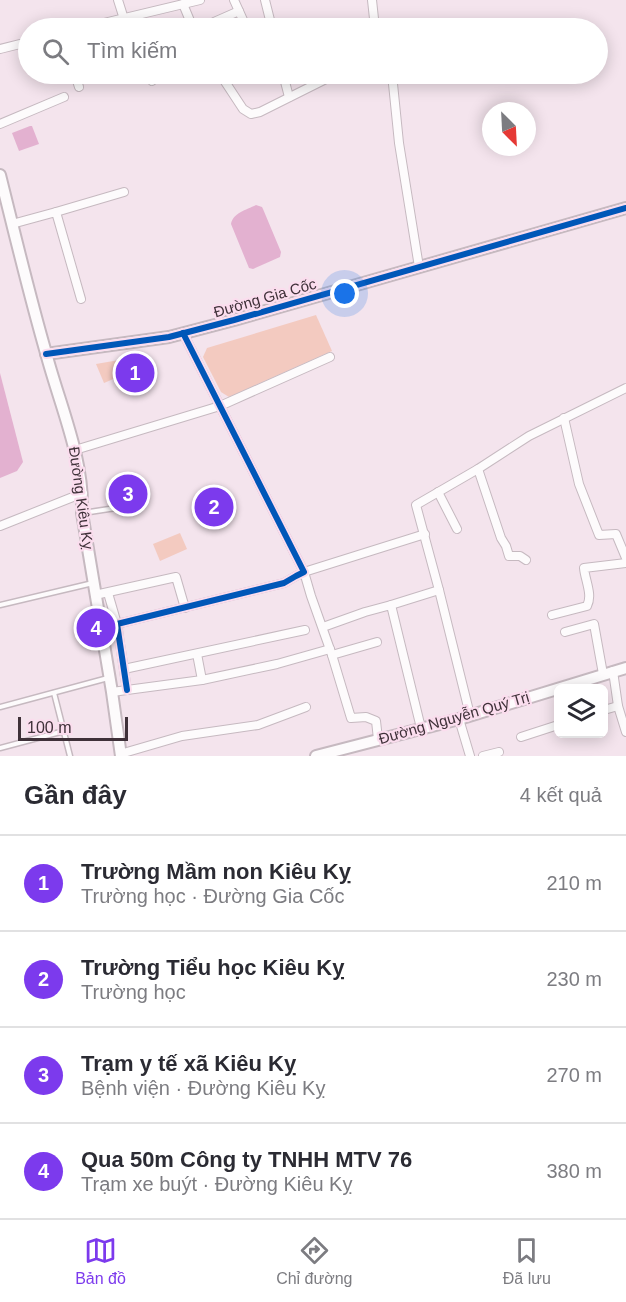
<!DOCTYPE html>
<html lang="vi">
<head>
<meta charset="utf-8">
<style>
  :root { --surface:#fff; --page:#f2f2f3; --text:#2b2b33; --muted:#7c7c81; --line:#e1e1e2; --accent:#7c3aed }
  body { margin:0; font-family:Helvetica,sans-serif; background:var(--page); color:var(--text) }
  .controls { position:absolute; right:18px; bottom:18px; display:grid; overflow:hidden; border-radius:9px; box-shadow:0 3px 15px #0003 }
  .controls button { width:54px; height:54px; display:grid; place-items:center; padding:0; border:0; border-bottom:2px solid var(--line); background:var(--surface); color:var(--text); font:30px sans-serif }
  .compass { position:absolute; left:482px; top:102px; width:54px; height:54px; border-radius:50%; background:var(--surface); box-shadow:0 3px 15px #0003; rotate:156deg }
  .scale { position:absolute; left:18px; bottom:15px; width:110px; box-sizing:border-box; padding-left:6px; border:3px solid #3f3139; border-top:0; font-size:16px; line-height:21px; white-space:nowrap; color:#3f3139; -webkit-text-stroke:4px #fbddee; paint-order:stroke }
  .you { position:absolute; left:345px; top:294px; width:21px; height:21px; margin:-15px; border:4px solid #fff; border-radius:50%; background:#1a73e8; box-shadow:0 0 0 9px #1a73e833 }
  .badge { display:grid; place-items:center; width:39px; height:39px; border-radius:50%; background:var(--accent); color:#fff; font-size:20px; font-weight:700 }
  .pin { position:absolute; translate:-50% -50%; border:3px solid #fff; box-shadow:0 2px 6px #0006 }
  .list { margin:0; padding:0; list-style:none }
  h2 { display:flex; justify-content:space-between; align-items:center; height:78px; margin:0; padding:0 24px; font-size:26px }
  h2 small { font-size:20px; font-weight:400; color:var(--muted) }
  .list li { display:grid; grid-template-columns:39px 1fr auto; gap:18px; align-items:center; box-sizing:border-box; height:96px; padding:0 24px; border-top:2px solid var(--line) }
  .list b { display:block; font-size:22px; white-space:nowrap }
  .list p { margin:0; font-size:20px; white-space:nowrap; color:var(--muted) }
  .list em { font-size:20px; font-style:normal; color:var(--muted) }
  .icon { flex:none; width:33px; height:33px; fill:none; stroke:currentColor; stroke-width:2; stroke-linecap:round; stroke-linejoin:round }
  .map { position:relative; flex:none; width:626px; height:756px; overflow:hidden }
  .search { position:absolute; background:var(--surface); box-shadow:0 3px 15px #0003; left:18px; right:18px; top:18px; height:66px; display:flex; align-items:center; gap:15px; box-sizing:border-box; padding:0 21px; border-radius:33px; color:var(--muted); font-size:22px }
  .sheet { height:462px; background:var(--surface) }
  nav { display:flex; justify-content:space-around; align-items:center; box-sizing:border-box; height:84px; border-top:2px solid var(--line); background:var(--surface); font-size:16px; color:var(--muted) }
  nav a { display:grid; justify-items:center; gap:3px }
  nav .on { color:var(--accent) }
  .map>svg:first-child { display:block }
</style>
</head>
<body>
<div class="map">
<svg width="626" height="756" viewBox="0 0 626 756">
  <rect width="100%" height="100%" fill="#f4e4ed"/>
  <g fill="#f3cac0">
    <path d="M316 315 332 351 229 397 221 392 203 357 207 348Z"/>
    <path d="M119 360 125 374 104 383 96 364Z"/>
    <path d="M180 533 187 549 160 561 153 544Z"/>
  </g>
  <g fill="#e3b1d0">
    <path d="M30 126H32L39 144 19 151 12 133Z"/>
    <path d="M256 205 262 207 263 209 281 252 280 257 253 269 249 268 231 224C233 213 246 210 256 205Z"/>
    <path d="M0 373 23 462 17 471 0 478Z"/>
  </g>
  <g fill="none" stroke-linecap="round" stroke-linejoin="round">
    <defs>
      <g id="lane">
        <path d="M83 513 142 504"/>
        <path d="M0 605 93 583"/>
        <path d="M54 693 70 756"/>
        <path d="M0 707 108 678"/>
        <path d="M0 748 64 731"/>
      </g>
      <g id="street">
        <path d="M118 0 124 19 128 28"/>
        <path d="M234 0 243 20 244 27"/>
        <path d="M265 0 272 28"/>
        <path d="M372 0 375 28"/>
        <path d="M183 4 193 28"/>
        <path d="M214 22 239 11"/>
        <path d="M83 28 200 0"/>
        <path d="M0 49 28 42"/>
        <path d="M75 74 79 87"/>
        <path d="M149 74 152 81"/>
        <path d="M220 74 243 109 251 114 260 112 336 74"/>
        <path d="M283 74 289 97"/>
        <path d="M392 74 399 143 419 267"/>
        <path d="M0 124 64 97"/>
        <path d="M56 212 124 192"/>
        <path d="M12 224 56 212 81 299"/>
        <path d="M564 418 579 484 599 535 616 534 626 558"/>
        <path d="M75 450 220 406 330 357"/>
        <path d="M478 469 501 538 506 546 509 556H520L526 560"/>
        <path d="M438 492 457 529"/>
        <path d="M0 526 83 493"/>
        <path d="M108 593 117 624"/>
        <path d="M95 595 176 577 185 608"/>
        <path d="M391 605 439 590"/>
        <path d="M552 615 587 606C593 595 585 580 584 568L626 563"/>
        <path d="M323 627 365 612 391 605 421 728"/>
        <path d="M565 632 594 624 603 674"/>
        <path d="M197 654 202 680"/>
        <path d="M332 655 377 642"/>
        <path d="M124 669 305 630"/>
        <path d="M613 671 618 706 626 732"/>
        <path d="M127 690 117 624 284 583 296 576 304 572 183 333"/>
        <path d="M112 692 202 680 277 664 330 649"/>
        <path d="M604 710 618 706"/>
        <path d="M470 715 439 590 416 505 478 469 529 436 626 388"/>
        <path d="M459 719 470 756"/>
        <path d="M521 737 558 725"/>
        <path d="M378 739 376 721 366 717 351 718 332 655 311 596 304 572 425 534"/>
        <path d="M120 754 182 736 258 725 306 707"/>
        <path d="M483 756 499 752"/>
      </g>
      <g id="secondary">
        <path d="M0 175C15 235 29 294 46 353 60 406 84 458 82 513L112 692 121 756"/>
        <path d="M46 354 169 337 234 320 626 208"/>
        <path d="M316 756 459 719 626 668"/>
      </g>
    </defs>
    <use href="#lane" stroke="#c6b9c0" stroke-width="7"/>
    <use href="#street" stroke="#c6b9c0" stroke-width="10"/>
    <use href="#secondary" stroke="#c6b9c0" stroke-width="14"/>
    <use href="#lane" stroke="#fdfbfc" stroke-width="4"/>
    <use href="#street" stroke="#fdfbfc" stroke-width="8"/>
    <use href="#secondary" stroke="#fdfbfc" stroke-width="10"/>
    <defs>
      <g id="cycleway">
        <path d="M46 354 169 337 234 320 626 208"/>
        <path d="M127 690 117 624 284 583 296 576 304 572 183 333"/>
      </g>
    </defs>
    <use href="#cycleway" stroke="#fbddee" stroke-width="10"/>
    <use href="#cycleway" stroke="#0057b8" stroke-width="6"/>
  </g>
  <g text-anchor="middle" stroke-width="4.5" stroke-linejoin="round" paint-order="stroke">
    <g font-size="15" fill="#3f3139" stroke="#fbddee">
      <text transform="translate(265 298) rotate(-16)" y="5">Đường Gia Cốc</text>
      <text transform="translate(81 498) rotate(82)" y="5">Đường Kiêu Kỵ</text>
      <text transform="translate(454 718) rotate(-16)" y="5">Đường Nguyễn Quý Trị</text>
    </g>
  </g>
</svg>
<div class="controls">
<button><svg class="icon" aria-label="layers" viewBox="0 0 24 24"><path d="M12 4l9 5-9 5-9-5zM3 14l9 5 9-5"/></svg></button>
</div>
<svg class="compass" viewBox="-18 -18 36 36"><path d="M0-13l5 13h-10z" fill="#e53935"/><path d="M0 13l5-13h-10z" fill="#7c7c81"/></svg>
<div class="scale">100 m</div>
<div class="you"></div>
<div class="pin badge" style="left:135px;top:373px">1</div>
<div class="pin badge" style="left:214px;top:507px">2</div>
<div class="pin badge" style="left:128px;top:494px">3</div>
<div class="pin badge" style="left:96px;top:628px">4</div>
<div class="search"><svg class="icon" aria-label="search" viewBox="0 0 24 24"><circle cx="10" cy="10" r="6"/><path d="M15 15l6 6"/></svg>Tìm kiếm</div>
</div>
<section class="sheet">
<h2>Gần đây<small>4 kết quả</small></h2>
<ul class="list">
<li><span class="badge">1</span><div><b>Trường Mầm non Kiêu Kỵ</b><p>Trường học · Đường Gia Cốc</p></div><em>210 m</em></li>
<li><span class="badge">2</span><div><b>Trường Tiểu học Kiêu Kỵ</b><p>Trường học</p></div><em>230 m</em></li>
<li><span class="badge">3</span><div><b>Trạm y tế xã Kiêu Kỵ</b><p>Bệnh viện · Đường Kiêu Kỵ</p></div><em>270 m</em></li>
<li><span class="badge">4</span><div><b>Qua 50m Công ty TNHH MTV 76</b><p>Trạm xe buýt · Đường Kiêu Kỵ</p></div><em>380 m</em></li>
</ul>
</section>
<nav>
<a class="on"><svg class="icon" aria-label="map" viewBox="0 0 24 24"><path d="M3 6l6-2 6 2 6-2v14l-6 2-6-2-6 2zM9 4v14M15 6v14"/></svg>Bản đồ</a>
<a><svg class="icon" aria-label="directions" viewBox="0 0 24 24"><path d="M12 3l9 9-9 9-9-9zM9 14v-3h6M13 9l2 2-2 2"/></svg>Chỉ đường</a>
<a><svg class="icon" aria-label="saved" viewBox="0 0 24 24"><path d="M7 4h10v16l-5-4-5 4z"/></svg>Đã lưu</a>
</nav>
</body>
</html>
